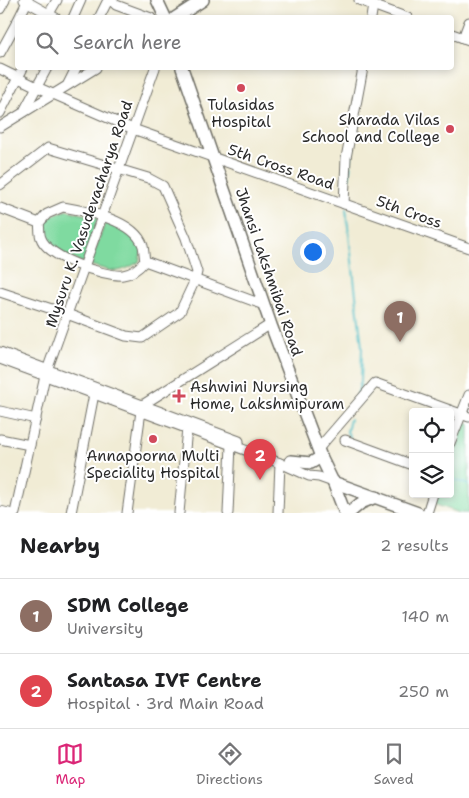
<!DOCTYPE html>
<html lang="en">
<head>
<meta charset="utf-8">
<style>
  :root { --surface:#fff; --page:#f6f6f6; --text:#202124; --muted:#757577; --line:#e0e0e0; --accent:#db2777 }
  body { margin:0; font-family:"Shantell Sans",sans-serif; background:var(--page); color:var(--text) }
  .controls { position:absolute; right:15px; bottom:15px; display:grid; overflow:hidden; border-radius:5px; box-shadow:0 2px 8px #0003 }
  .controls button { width:45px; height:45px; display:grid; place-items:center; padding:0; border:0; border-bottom:1px solid var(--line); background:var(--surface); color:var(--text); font:25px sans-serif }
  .you { position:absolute; left:312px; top:251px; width:18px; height:18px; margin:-12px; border:4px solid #fff; border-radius:50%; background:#1a73e8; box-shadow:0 0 0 8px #1a73e833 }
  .badge { display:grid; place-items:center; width:32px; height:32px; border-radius:50%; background:var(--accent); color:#fff; font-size:16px; font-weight:700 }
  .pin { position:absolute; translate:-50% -41px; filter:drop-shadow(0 1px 2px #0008) }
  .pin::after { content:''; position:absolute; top:26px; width:18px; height:15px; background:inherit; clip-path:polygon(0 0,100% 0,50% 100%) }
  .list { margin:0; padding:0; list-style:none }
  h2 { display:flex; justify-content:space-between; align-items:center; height:65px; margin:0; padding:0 20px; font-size:21px }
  h2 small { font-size:16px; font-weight:400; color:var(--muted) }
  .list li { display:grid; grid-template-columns:32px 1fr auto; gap:15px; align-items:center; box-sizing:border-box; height:75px; padding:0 20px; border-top:1px solid var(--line) }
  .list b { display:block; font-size:19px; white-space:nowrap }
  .list p { margin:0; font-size:16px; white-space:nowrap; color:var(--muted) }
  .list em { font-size:16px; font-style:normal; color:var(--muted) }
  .icon { flex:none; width:28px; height:28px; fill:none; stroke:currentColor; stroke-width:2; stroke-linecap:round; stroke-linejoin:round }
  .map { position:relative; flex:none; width:469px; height:513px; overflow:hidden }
  .search { position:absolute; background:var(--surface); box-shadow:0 2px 8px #0003; left:15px; right:15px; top:15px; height:55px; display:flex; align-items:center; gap:12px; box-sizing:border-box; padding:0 18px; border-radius:5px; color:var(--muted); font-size:19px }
  .sheet { height:215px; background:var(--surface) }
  nav { display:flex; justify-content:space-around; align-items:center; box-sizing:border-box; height:70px; border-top:1px solid var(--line); background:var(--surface); font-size:14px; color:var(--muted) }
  nav a { display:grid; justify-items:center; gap:2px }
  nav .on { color:var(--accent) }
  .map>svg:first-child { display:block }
</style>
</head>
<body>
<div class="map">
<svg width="469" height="513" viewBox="0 0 469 513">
  <rect width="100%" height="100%" fill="#fff"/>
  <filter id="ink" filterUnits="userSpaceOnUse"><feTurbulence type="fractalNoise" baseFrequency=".02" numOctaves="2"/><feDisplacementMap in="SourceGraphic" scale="10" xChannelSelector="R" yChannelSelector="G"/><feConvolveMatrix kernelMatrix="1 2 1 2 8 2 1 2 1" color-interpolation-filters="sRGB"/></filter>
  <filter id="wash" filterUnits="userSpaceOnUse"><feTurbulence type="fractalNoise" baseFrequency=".0096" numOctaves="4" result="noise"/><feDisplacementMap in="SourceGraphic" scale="20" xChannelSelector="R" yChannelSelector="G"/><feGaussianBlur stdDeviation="1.12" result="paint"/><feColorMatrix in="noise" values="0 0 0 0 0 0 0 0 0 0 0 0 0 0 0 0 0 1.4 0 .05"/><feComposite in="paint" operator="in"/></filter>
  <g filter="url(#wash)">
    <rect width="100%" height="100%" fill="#f1ecd5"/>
    <g fill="#7fdaa0" stroke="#558266">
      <path d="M67 210 98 218 83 263C60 252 48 252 43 224L54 215Z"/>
      <path d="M105 223 126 229 142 249 139 262C116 275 115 272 90 265Z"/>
      <path d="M463 422 469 424V513H460L434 504 437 494H450V458Z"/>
    </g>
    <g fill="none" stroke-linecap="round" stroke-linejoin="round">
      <g stroke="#51bfc7" stroke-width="2">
        <path d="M349 179 353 144"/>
        <path d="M346 209 362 347 361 381 356 400"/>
        <path d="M350 419 347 432 350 437"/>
        <path d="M450 478 469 485"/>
      </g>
    </g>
  </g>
  <g filter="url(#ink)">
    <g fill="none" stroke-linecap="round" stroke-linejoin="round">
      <defs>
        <g id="minor">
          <path d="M24 0 56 18"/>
          <path d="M111 0 116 5 151 18"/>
          <path d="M359 0 408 18"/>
          <path d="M0 9 5 0"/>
          <path d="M47 17 57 0"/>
          <path d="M19 18 28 0"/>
          <path d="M73 18 81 0"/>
          <path d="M99 18 108 0"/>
          <path d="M371 18 373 5"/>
          <path d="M452 34 469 40"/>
          <path d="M463 38 469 22"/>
          <path d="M0 53 18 20"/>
          <path d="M0 69 37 87 133 129 469 248"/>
          <path d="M68 84 76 68"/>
          <path d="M24 111 47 68"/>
          <path d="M0 113 23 68"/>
          <path d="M0 127 96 68"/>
          <path d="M0 185 48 148 148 178 163 186 186 238 197 272 195 280 180 312 142 338 126 336 67 314 0 292"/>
          <path d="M344 204 346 158 363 68"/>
          <path d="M63 207C86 211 135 220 143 246 144 250 144 256 145 261 139 268 132 274 123 275 104 277 47 257 41 238 39 234 40 227 39 223L47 214Z"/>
          <path d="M0 208 39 223"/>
          <path d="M145 261 264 305"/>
          <path d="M0 352 239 441"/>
          <path d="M0 359 280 463 309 476 319 477 333 482"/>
          <path d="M0 411 36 419"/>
          <path d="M0 439 30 445"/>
          <path d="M345 440 413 465"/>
          <path d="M450 443 469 395"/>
          <path d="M318 449 375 383 469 417"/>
          <path d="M0 511 9 513"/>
          <path d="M15 513 45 376 155 68"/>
          <path d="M71 513 94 394"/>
          <path d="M127 513 141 411 144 404 271 324"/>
          <path d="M179 513 187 428"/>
          <path d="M228 513 231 445"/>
          <path d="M278 513 280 463"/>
          <path d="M427 513 433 494"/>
        </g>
        <g id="major">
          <path d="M157 0 165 17"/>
          <path d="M175 18 203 0"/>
          <path d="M182 68 272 328 321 457 333 482 345 513"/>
          <path d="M291 461 311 463 321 457"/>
          <path d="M333 482 418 513"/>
          <path d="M349 513 361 503 376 497"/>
        </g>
      </defs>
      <use href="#minor" stroke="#706f66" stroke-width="11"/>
      <use href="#major" stroke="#706f66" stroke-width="14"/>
      <use href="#minor" stroke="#fff" stroke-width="9"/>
      <use href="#major" stroke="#fff" stroke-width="11"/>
    </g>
  </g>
  <g fill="#d1495b" stroke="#fff" stroke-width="2">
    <circle cx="241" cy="88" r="5"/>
    <circle cx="450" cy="129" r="5"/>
    <path d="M176.5 388.5h5v5h5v5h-5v5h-5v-5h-5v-5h5z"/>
    <circle cx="153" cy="439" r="5"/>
  </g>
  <g text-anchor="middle" stroke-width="4" stroke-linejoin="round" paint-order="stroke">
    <g font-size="15" fill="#2b2b2b" stroke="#fff">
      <text x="241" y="110">Tulasidas<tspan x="241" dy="17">Hospital</tspan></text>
      <text x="440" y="125" text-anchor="end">Sharada Vilas<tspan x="440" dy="17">School and College</tspan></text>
      <text x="190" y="392" text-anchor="start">Ashwini Nursing<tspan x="190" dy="17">Home, Lakshmipuram</tspan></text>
      <text x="153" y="461">Annapoorna Multi<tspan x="153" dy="17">Speciality Hospital</tspan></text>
    </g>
    <g font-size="15" fill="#2b2b2b" stroke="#fff">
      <text transform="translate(281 167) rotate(19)" y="5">5th Cross Road</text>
      <text transform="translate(409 212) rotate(20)" y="5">5th Cross</text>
      <text transform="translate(89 214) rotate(-71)" y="5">Mysuru K. Vasudevacharya Road</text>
      <text transform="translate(269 272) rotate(71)" y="5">Jhansi Lakshmibai Road</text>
    </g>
  </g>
</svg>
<div class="controls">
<button><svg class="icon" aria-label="locate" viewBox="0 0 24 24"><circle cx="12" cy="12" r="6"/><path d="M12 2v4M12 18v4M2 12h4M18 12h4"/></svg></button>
<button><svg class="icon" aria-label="layers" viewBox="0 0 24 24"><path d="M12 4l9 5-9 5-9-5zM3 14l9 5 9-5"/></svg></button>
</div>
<div class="you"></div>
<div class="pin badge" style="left:400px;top:342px;background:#8d6e63">1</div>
<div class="pin badge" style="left:260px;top:480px;background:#e0444e">2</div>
<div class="search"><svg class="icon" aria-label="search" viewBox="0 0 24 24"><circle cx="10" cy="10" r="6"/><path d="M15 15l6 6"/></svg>Search here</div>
</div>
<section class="sheet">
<h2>Nearby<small>2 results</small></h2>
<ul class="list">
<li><span class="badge" style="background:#8d6e63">1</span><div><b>SDM College</b><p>University</p></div><em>140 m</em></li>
<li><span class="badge" style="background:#e0444e">2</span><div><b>Santasa IVF Centre</b><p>Hospital · 3rd Main Road</p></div><em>250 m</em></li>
</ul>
</section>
<nav>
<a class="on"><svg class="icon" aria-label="map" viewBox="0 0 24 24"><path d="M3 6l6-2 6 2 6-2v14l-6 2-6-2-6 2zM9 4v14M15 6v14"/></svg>Map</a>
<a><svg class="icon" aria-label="directions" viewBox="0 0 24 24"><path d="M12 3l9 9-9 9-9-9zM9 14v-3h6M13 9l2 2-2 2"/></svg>Directions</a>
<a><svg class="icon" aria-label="saved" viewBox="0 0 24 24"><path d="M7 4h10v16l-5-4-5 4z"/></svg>Saved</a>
</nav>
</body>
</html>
